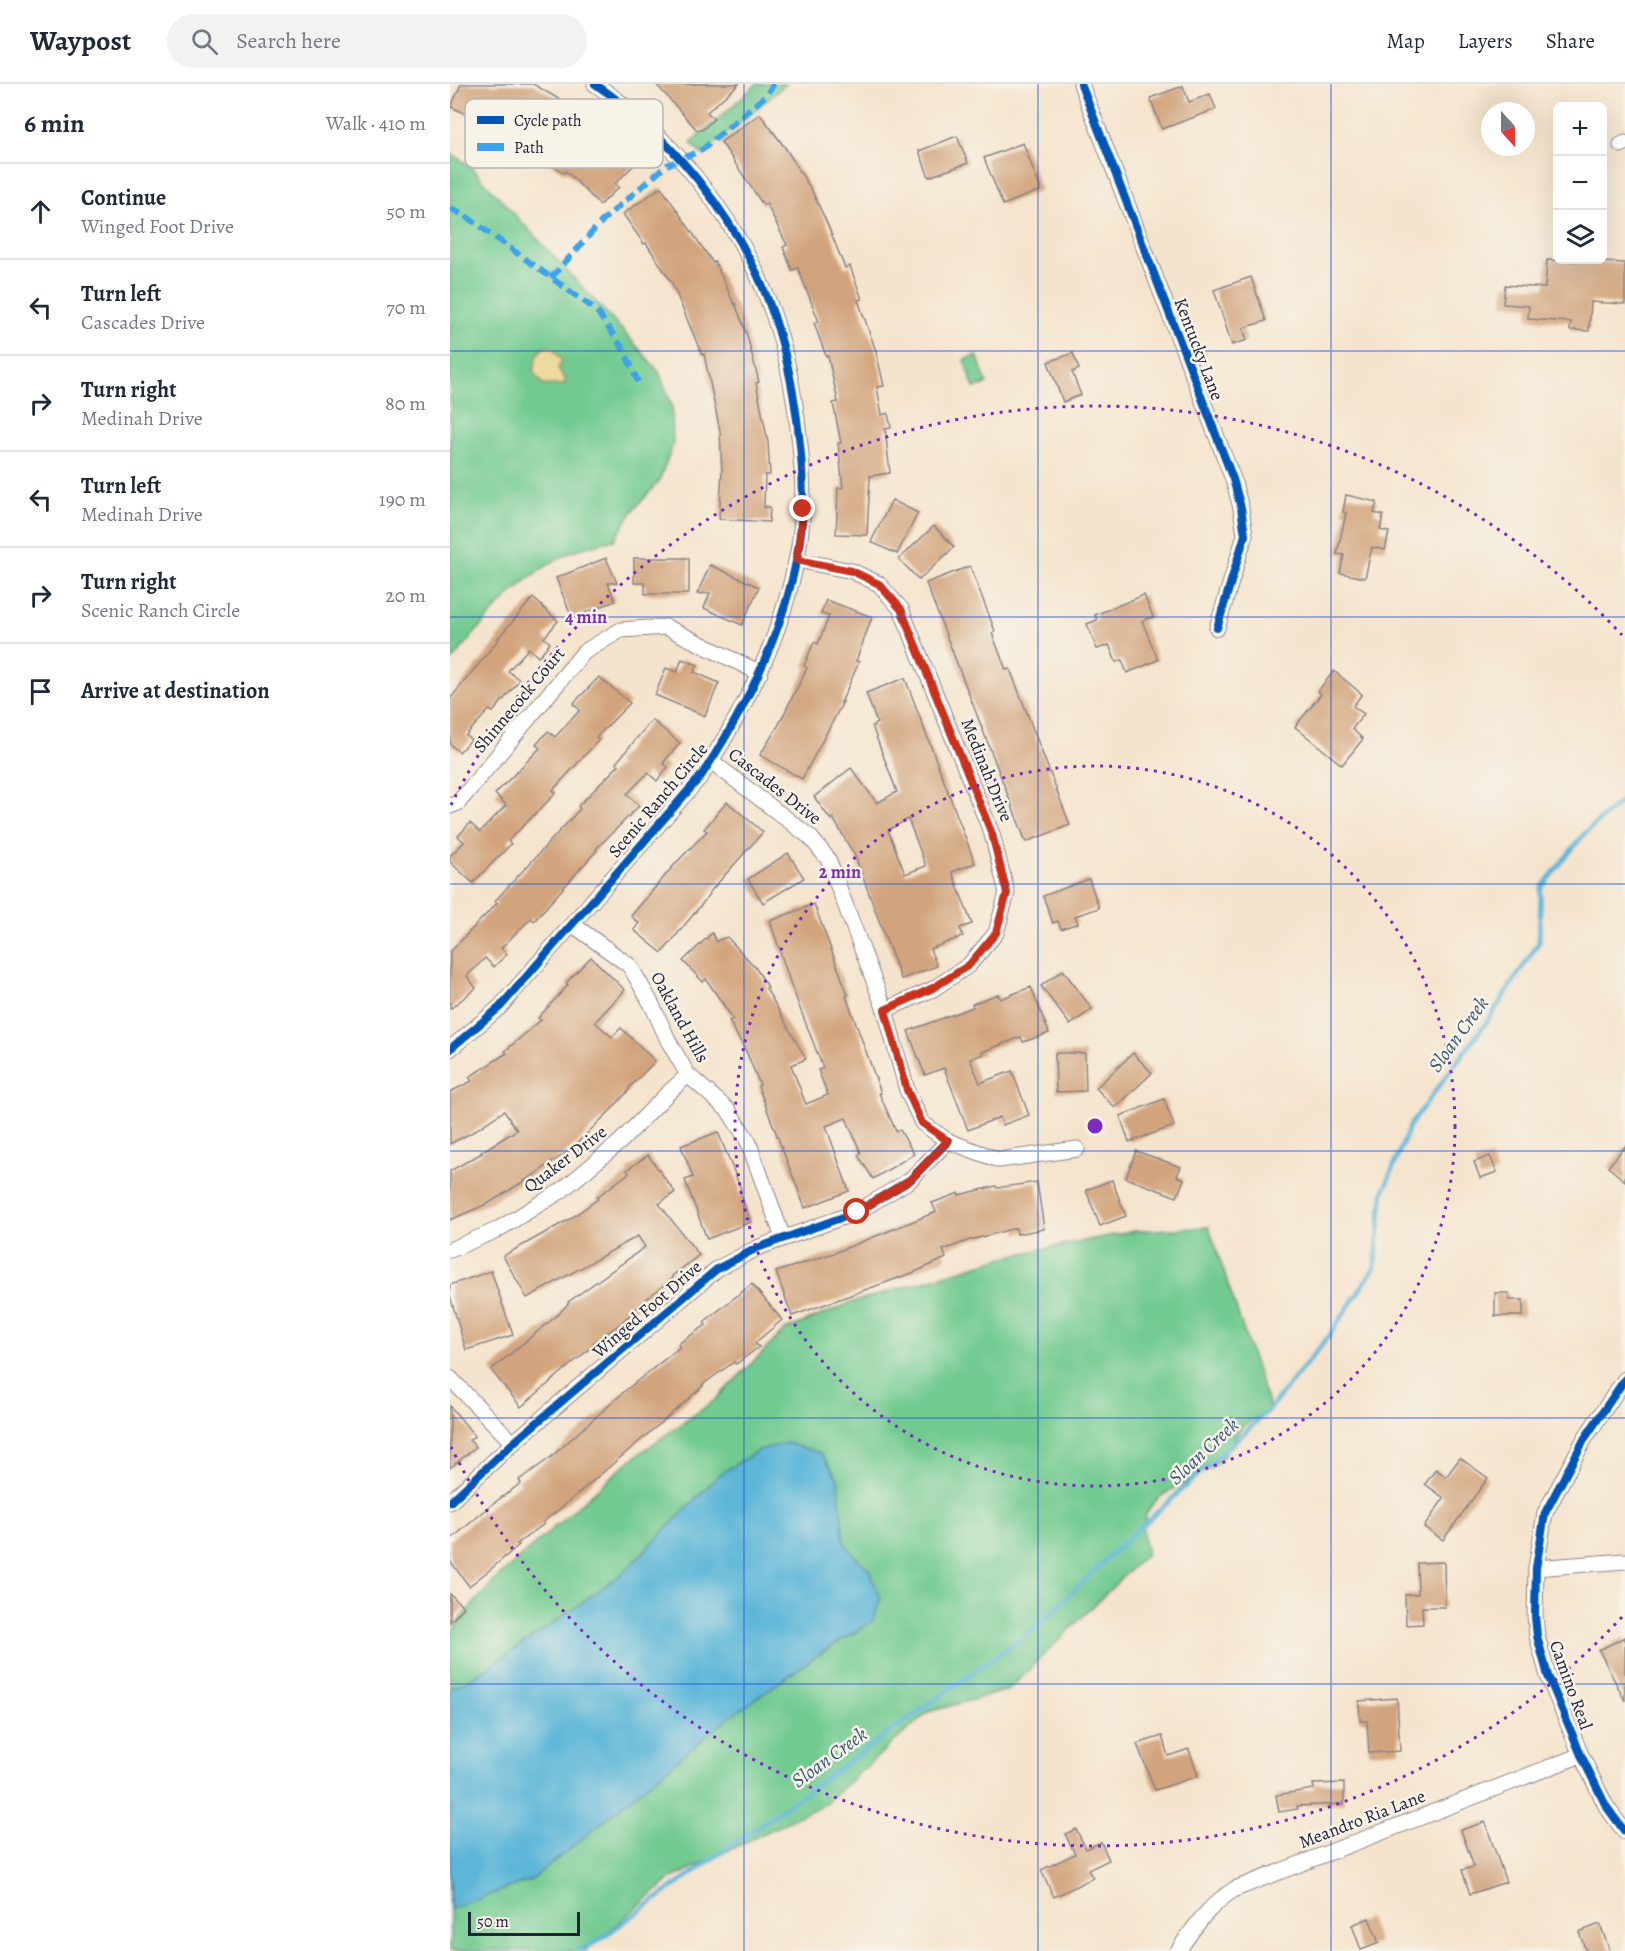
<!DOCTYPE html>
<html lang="en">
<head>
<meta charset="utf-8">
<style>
  :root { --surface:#fff; --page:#f2f2f3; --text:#1f2937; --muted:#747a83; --line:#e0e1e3 }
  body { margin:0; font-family:Alegreya,serif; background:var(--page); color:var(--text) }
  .controls { position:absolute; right:18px; top:18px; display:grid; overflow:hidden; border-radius:9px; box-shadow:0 6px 24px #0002 }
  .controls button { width:54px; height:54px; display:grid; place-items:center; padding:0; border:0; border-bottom:2px solid var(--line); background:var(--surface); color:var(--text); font:30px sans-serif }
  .compass { position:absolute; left:1031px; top:18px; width:54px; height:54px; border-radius:50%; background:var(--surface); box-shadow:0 6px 24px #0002; rotate:159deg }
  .scale { position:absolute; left:18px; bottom:15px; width:112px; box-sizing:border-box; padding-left:6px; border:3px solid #22223b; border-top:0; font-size:16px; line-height:21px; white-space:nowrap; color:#22223b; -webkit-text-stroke:4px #f7f3e8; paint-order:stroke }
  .stop { position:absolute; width:18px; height:18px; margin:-14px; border:4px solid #c8321e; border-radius:50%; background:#fff }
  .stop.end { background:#c8321e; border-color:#fff; box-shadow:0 2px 6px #0008 }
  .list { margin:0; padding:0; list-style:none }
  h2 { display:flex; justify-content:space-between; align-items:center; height:78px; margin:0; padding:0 24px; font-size:26px }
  h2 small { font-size:20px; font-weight:400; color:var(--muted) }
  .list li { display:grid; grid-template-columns:39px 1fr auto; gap:18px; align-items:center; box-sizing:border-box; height:96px; padding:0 24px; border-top:2px solid var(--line) }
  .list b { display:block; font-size:22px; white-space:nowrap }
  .list p { margin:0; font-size:20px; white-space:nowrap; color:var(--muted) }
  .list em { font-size:20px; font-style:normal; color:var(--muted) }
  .icon { flex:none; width:33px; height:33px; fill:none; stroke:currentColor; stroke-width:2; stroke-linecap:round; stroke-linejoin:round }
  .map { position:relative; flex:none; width:1175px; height:1867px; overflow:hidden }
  header { display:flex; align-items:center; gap:36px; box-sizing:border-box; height:84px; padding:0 30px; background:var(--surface); border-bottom:2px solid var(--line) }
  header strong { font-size:28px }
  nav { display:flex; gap:33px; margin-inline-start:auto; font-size:21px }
  .search { width:420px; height:54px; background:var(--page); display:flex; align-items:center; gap:15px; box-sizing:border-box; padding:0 21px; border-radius:33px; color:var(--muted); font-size:22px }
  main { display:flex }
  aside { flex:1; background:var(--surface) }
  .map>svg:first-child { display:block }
</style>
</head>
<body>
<header>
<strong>Waypost</strong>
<div class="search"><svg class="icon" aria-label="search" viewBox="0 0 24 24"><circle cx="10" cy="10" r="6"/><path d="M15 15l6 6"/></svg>Search here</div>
<nav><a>Map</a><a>Layers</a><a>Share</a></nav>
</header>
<main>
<aside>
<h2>6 min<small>Walk · 410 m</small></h2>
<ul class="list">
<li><svg class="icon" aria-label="ahead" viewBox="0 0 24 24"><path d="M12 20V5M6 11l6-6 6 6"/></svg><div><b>Continue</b><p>Winged Foot Drive</p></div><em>50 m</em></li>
<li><svg class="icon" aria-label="left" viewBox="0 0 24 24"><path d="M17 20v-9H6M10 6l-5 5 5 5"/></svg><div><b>Turn left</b><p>Cascades Drive</p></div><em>70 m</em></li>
<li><svg class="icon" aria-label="right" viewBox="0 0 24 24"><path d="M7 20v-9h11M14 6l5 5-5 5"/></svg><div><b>Turn right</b><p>Medinah Drive</p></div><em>80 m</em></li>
<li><svg class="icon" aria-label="left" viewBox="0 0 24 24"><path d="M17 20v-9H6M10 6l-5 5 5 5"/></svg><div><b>Turn left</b><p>Medinah Drive</p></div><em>190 m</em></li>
<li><svg class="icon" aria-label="right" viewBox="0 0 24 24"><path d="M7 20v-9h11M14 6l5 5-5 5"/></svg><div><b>Turn right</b><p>Scenic Ranch Circle</p></div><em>20 m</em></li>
<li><svg class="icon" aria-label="arrive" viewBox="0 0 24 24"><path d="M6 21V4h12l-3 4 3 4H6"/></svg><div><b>Arrive at destination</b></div></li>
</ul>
</aside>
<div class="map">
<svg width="1175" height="1867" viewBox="0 0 1175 1867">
  <rect width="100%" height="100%" fill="#f7f3e8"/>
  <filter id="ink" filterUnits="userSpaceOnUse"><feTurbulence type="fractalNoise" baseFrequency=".0167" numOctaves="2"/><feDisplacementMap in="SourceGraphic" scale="12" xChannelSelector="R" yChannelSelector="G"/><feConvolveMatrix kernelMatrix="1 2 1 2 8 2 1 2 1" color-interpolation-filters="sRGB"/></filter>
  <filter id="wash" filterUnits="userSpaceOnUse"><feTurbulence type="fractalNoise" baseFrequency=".008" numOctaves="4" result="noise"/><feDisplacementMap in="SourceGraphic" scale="24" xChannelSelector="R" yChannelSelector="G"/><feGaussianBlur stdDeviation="1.35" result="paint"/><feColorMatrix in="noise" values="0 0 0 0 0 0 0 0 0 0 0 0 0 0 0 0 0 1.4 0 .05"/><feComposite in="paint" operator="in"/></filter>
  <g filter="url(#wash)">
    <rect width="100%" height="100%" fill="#f5e4cd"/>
    <g fill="#71ca90" stroke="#4a7666" stroke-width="1.5">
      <path d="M307 0H336L252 71 241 59Z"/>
      <path d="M0 69 19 81 184 259 209 288 222 322 223 360 209 397 182 428 164 456C149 460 132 463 119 469 67 494 36 536 0 579Z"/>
      <path d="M527 271 537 300 524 304 514 276Z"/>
      <path d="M759 1143 820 1326C811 1332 800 1336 792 1343 782 1354 777 1372 765 1381 732 1406 677 1411 697 1469L558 1606 478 1628 374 1720 222 1794 135 1867H0V1551L14 1530 47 1494 179 1377 265 1316 335 1246 401 1219 558 1172 684 1147Z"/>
    </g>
    <path fill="#eeda9e" stroke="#887e6c" stroke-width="1.5" d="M96 263 103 264 112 277 108 284 115 296V301H93L84 289C85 279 85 268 96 263Z"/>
    <path fill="#5bb6d8" stroke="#3e6c8a" stroke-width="1.5" d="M336 1359 371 1369 388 1395 394 1458 405 1472 419 1485 431 1515 422 1538 371 1569 280 1633 83 1795 0 1825V1604L15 1598 94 1546 173 1489 270 1390 309 1366Z"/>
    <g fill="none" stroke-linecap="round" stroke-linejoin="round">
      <path stroke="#5bb6d8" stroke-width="4.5" d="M127 1867 145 1859 588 1542 658 1473 817 1328 879 1252 925 1183 933 1109 960 1041 1041 932 1089 858 1091 804 1135 749 1175 714"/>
    </g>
    <g id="blocks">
      <g fill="#d2a47d" fill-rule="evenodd">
        <path d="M11 0H83L119 21 160 50 187 78 165 100 169 103 150 121 116 87 114 89 75 62 44 44 45 42 1 23Z"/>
        <path d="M206 0H289L257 28 264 35 252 46H247Z"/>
        <path d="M733 2 739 18 760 10 766 25 712 45 700 14Z"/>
        <path d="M310 30 336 65 361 105 377 139 395 184 400 182 412 215 408 216 426 267 434 302 427 303 432 331 438 329 441 344 435 345 440 389 420 392 417 451 386 450 388 404H393L388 359H391L383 319 388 318 378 272H376L364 239 369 238 348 184 342 186 333 163 337 161 316 119 313 121 271 58Z"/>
        <path d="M507 52 518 79 479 93 469 67Z"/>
        <path d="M573 59 591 106 553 121 534 74Z"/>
        <path d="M211 103 263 179 265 178 284 220 285 219 297 251 309 298 306 299 318 358 320 391H315L314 423H320L319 438 269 435 272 387 270 347 254 270 252 271 222 199 196 159 194 160 173 130Z"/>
        <path d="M1097 176 1175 179V220L1141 218 1139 247 1120 246 1121 238 1078 235 1079 222 1053 220 1055 201 1095 204Z"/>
        <path d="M801 193 816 237 793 244 797 256 782 261 764 206Z"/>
        <path d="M623 269 629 285 622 288 631 311 613 318 598 278Z"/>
        <path d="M896 411 927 418 924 429 933 431 930 446 939 448 935 466 922 463 915 494 890 489 894 471 887 470 896 429 893 428Z"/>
        <path d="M442 416 468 429 447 470 421 458Z"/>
        <path d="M484 442 504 463 469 496 449 475Z"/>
        <path d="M156 474 167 499H158L165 517 122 534 106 494Z"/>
        <path d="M184 474H239V510H195V499H184Z"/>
        <path d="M260 481 309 503 292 541 254 524 260 509 247 510Z"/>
        <path d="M520 482 545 547 542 549 556 586 560 585 620 741 576 758 476 499Z"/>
        <path d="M694 511 703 533 692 537 708 576 677 589 672 576 666 578 659 561 647 565 637 540 647 536 645 531Z"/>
        <path d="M83 514 108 537 94 554 100 559 88 573 79 564 58 587 70 596 43 628 39 626 16 651 21 656 9 668 0 660V615L49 555 48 554Z"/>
        <path d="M376 516 422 533 406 577 409 578 391 619 393 618 352 695 310 671 328 642 357 584 354 582 364 558 368 560 379 532 371 530Z"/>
        <path d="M232 575 248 581 244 588 269 599 255 632 205 611 216 584 227 588Z"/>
        <path d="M884 587 912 610 903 622 914 630 902 645 913 655 892 681 845 643 871 610 868 607Z"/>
        <path d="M149 593 180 619 146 654 149 656 103 706 106 709 58 757 61 760 23 799 0 778V772L14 758 8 752 20 739 30 748 56 721 45 710 90 664 86 661 98 647 105 653 130 626 123 620Z"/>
        <path d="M455 594 525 779 502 788 522 840 510 844 513 852 480 865 487 882 451 895 405 772 383 734 381 736 364 713 401 684 427 719 447 708 422 642 427 639 416 609ZM458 735 476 782 455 790 438 746Z"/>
        <path d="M202 636 230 659 213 679 218 683 207 697 198 689 177 710 189 722 146 765 147 766 84 837 81 834 51 864 57 870 44 883 35 874 17 892 26 904 0 925V868L47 819 45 817 130 725 128 722 169 681 166 679Z"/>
        <path d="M277 718 313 748 259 809 260 810 212 869 184 846 189 839 181 832 225 780 257 747 254 745Z"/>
        <path d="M338 769 354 794 313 819 298 795Z"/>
        <path d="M639 795 649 824 625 832 628 839 611 845 608 837 603 839 593 812Z"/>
        <path d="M364 820 398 911 396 912 431 1009H429L446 1047 450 1046 464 1070 423 1095 408 1071 411 1069 396 1034 376 1042 399 1107 355 1124 308 1002 310 1001 296 967 279 937 283 935 256 895 253 898 233 877 262 849 266 857 277 853 305 883 318 903 316 904 356 975 341 981 356 1020 378 1011 368 986 373 984 341 901 320 837Z"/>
        <path d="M141 873 175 906 145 938 162 953 171 944 205 977 179 1004 180 1005 161 1026 120 1066 79 1094 39 1119 0 1136V1087L32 1069 31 1068 67 1046 54 1027 21 1049 0 1060V1008L22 997 19 993 57 969 55 967 91 936 88 934 118 901 116 899Z"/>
        <path d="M613 886 642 925 620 941 591 902Z"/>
        <path d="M581 903 599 949 573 958 571 953 532 968 533 970 520 975 530 999 562 987 579 1031 553 1041 550 1033 518 1046 494 984 475 991 458 947 523 923 522 920 548 910 550 915Z"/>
        <path d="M605 969H635L636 1007 606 1008Z"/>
        <path d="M683 969 702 989 665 1024 646 1004Z"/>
        <path d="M714 1015 724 1042 679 1058 670 1032Z"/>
        <path d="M268 1048 291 1105 289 1106 301 1138 257 1155 235 1096 243 1093 231 1062Z"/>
        <path d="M1175 1062V1097L1158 1083Z"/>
        <path d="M686 1067 731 1083 727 1092 734 1095 727 1113 676 1094Z"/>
        <path d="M198 1071 225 1108 209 1120 249 1171 222 1192 223 1194 196 1215 170 1240 143 1259 145 1260 71 1323 41 1286 111 1228V1227L119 1219 118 1218 195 1163 188 1152 77 1214 53 1172 118 1136 148 1115 147 1113 179 1089 177 1086Z"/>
        <path d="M1040 1072 1047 1088 1030 1094 1024 1078Z"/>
        <path d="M662 1096 676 1132 650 1142 636 1106Z"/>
        <path d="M587 1098 594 1145 567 1150 566 1144 520 1156 493 1166 496 1174 465 1188 342 1232 326 1188 384 1169 486 1128 482 1119 509 1109V1111L546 1102 547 1104Z"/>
        <path d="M41 1187 63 1251 16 1266 0 1212V1201Z"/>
        <path d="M302 1200 332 1236 305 1259 309 1263 286 1280 284 1278 252 1301 253 1302 227 1325 117 1419 93 1438 94 1440 67 1460 69 1461 42 1484 19 1502 0 1477V1456L44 1419 71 1399 69 1396 100 1374 176 1306 230 1263 228 1260 256 1241 254 1238Z"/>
        <path d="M1045 1209H1059V1216H1073V1232H1045Z"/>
        <path d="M0 1322 25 1352 19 1356 26 1363 0 1384Z"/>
        <path d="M1010 1374 1038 1394 993 1456 974 1443 994 1414 975 1400 986 1385 996 1393Z"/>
        <path d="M994 1478 995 1523H972L973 1540 956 1541 955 1511 968 1510 967 1479Z"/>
        <path d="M0 1510 14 1523 0 1538Z"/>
        <path d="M1175 1553V1617L1149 1566Z"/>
        <path d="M947 1614 950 1667 919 1669 917 1637H910L909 1617Z"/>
        <path d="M712 1652 718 1672 739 1665 748 1692 705 1706 687 1660Z"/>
        <path d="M894 1699V1720L847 1722 848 1725 829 1728 826 1711 864 1705 863 1700Z"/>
        <path d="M1035 1738 1056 1798 1020 1810 1012 1786 1024 1783 1011 1746Z"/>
        <path d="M626 1745 636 1765 651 1758 659 1776 638 1786 643 1794 604 1813 591 1786 625 1770 615 1750Z"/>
        <path d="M919 1834 929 1859 911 1866 902 1841Z"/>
        <path d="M1150 1840 1160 1867H1136L1129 1848Z"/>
      </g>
    </g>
  </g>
  <g filter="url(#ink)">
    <use href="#blocks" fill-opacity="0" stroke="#8c8384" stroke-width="1.5"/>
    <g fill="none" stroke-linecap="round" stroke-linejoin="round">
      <defs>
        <g id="minor">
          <path d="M631 0 783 395 791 424 795 451 767 544"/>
          <path d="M1171 61 1175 59"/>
          <path d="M347 476 402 487 429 500 451 525 542 750 557 809 546 849 519 881 483 905 435 926"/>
          <path d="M261 677 360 753 378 775 435 926 457 1006 472 1039 498 1057 549 1076 627 1065"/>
          <path d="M0 722 8 719 134 568 171 546 216 543 310 589"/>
          <path d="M122 840 180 882 202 921 219 958 238 991 278 1026 298 1057 333 1154"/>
          <path d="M0 965 50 923 251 692C295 626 330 556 346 478 355 437 354 394 349 352 344 306 335 260 318 216 286 132 219 50 145 0"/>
          <path d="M0 1166 47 1146 111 1107 170 1058 217 1010 238 991"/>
          <path d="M0 1294 63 1359"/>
          <path d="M1175 1295 1135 1354 1095 1429 1086 1484 1085 1532 1087 1552 1098 1592 1131 1671 1156 1722 1175 1748"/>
          <path d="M0 1418 63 1359 267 1185 307 1164 407 1128 460 1096 498 1057"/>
          <path d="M1086 1484 1175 1477"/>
          <path d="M728 1867C744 1843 760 1820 785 1805L1131 1671"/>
        </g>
      </defs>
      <use href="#minor" stroke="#8c8384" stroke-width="17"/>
      <use href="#minor" stroke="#fff" stroke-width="15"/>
      <g stroke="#3ea2ec" stroke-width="6" stroke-dasharray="12 6" stroke-linecap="butt">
        <path d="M0 124 17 133 146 226 174 266 188 298"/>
        <path d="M101 194 153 136 217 81 252 66 314 13 324 0"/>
      </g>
      <defs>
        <g id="cycleway">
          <path d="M631 0 783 395 791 424 795 451 767 544"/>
          <path d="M0 965 50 923 251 692C295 626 330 556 346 478 355 437 354 394 349 352 344 306 335 260 318 216 286 132 219 50 145 0"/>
          <path d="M1175 1295 1135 1354 1095 1429 1086 1484 1085 1532 1087 1552 1098 1592 1131 1671 1156 1722 1175 1748"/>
          <path d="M0 1418 63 1359 267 1185 307 1164 407 1128 460 1096 498 1057"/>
        </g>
      </defs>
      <use href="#cycleway" stroke="#f7f3e8" stroke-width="11"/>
      <use href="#cycleway" stroke="#0057b8" stroke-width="8"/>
    </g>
  </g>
  <g fill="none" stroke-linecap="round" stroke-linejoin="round" filter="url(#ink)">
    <path stroke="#c8321e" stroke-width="8" d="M353 425 347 476 402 487 429 500 451 525 542 750 557 809 546 849 519 881 483 904 435 926 457 1006 472 1039 498 1057 460 1096 407 1128"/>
  </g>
  <path fill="none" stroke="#1d4ed8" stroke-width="1.5" stroke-opacity="0.55" d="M294 0V1867M588 0V1867M881 0V1867M0 267H1175M0 533H1175M0 800H1175M0 1067H1175M0 1334H1175M0 1600H1175"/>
  <g fill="none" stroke="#7b2cbf" stroke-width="3" stroke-dasharray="3 6">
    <circle cx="645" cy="1042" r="360"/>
    <path d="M1172 1533A720 720 0 0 1 1 1363M1 721A720 720 0 0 1 1172 551"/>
  </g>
  <g text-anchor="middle" stroke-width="5" stroke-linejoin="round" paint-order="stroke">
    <g font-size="18" fill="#22223b" stroke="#f7f3e8">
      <text transform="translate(749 265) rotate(69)" y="6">Kentucky Lane</text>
      <text transform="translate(69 616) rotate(-50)" y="6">Shinnecock Court</text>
      <text transform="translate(537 686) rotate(68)" y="6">Medinah Drive</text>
      <text transform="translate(325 702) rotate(38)" y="6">Cascades Drive</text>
      <text transform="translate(208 716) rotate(-50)" y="6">Scenic Ranch Circle</text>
      <text transform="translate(230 933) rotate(61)" y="6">Oakland Hills</text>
      <text transform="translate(115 1075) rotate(-37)" y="6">Quaker Drive</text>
      <text transform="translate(197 1225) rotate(-41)" y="6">Winged Foot Drive</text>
      <text transform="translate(1121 1601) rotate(70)" y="6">Camino Real</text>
      <text transform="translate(912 1735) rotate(-21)" y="6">Meandro Ria Lane</text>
    </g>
    <g font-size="20" font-style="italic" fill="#365672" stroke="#f7f3e8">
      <text transform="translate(1008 950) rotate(-54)" y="7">Sloan Creek</text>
      <text transform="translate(753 1367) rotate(-43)" y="7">Sloan Creek</text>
      <text transform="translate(379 1673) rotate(-36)" y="7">Sloan Creek</text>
    </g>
  </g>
  <rect x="15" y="15" width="198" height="69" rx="9" fill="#f7f3e8" stroke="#b7b4b4" stroke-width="1.5"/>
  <rect x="27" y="32" width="27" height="8" fill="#0057b8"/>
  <rect x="27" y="59" width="27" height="8" fill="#3ea2ec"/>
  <g font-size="16" fill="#22223b">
    <text x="64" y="42">Cycle path</text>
    <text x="64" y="69">Path</text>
  </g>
  <circle cx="645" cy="1042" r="9" fill="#7b2cbf" stroke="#f7f3e8" stroke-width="3"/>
  <g font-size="18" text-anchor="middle" font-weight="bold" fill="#7b2cbf" stroke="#f7f3e8" stroke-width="5" stroke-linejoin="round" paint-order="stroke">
    <text x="136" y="539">4 min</text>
    <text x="390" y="794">2 min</text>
  </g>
</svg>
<div class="controls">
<button>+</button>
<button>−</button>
<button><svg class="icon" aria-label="layers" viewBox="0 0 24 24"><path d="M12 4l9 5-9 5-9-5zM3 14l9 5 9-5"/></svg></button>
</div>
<svg class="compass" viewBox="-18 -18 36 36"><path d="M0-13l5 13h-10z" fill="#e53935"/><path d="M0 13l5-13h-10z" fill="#747a83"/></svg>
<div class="scale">50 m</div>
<div class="stop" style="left:407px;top:1128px"></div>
<div class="stop end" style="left:353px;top:425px"></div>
</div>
</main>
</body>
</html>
